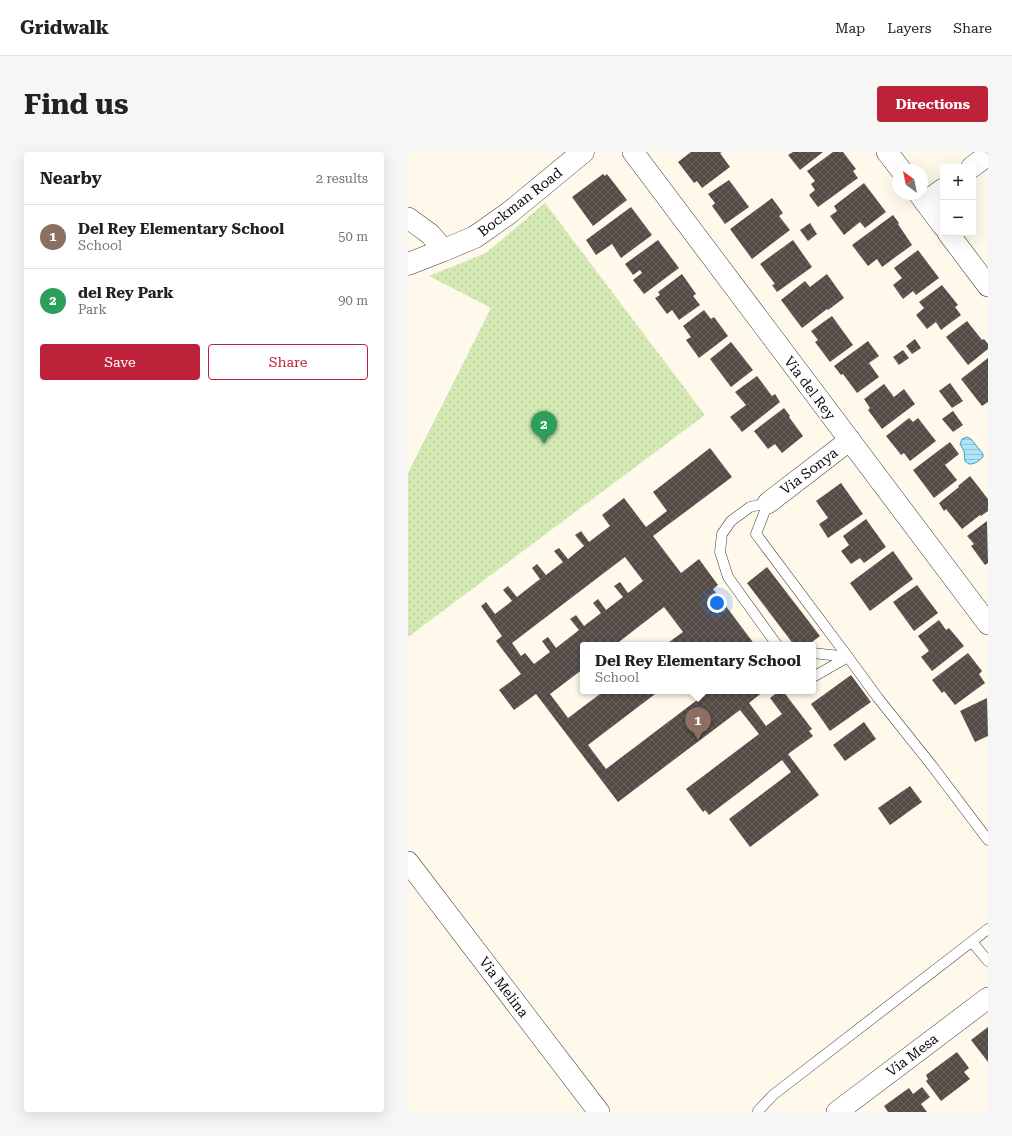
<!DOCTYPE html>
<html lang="en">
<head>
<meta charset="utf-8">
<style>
  :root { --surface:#fff; --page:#f6f6f6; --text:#222; --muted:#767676; --line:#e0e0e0; --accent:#be223a }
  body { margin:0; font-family:"Roboto Serif",serif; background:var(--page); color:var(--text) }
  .controls { position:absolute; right:12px; top:12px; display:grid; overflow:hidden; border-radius:4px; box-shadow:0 4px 16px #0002 }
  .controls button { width:36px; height:36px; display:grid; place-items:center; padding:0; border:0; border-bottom:1px solid var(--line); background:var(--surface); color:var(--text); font:20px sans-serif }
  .compass { position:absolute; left:484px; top:12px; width:36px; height:36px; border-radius:50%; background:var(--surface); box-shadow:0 4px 16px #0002; rotate:327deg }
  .you { position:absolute; left:309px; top:451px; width:14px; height:14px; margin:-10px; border:3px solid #fff; border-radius:50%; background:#1a73e8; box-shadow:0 0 0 6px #1a73e833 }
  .badge { display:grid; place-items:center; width:26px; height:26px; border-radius:50%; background:var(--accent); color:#fff; font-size:13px; font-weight:700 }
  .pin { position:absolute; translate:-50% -33px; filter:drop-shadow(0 1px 2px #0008) }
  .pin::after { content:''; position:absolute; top:21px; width:14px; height:12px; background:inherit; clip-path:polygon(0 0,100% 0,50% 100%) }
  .popup { position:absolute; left:172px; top:490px; width:236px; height:52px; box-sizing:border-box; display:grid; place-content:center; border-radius:4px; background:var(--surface); filter:drop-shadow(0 1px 3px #0005); font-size:13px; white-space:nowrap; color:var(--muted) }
  .popup b { font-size:15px; color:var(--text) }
  .popup::after { content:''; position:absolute; left:50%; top:100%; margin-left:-8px; border:8px solid transparent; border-top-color:var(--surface) }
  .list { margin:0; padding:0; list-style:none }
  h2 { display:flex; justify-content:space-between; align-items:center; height:52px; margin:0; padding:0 16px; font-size:17px }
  h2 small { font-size:13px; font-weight:400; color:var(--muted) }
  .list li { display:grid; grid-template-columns:26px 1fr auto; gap:12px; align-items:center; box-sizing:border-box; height:64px; padding:0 16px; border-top:1px solid var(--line) }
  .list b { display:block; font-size:15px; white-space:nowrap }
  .list p { margin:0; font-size:13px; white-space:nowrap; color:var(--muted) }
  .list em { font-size:13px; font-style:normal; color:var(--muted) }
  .actions { display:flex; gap:8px; padding:12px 16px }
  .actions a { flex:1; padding:9px 0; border:1px solid var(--accent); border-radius:4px; text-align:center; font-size:14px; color:var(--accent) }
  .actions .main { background:var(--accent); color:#fff }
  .map { position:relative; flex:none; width:580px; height:960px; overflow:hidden; border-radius:4px }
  header { display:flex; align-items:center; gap:24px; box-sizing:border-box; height:56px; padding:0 20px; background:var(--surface); border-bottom:1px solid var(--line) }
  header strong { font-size:19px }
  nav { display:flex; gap:22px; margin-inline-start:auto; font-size:14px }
  .intro { display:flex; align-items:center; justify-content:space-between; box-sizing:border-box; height:96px; padding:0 24px }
  h1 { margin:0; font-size:28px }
  .button { padding:10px 18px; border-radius:4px; background:var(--accent); color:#fff; font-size:14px; font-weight:700 }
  main { display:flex; gap:24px; padding:0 24px }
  aside { flex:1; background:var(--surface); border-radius:4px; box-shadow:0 4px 16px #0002 }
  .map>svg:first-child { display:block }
</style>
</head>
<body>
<header>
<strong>Gridwalk</strong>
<nav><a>Map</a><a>Layers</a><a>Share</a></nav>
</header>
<div class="intro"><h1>Find us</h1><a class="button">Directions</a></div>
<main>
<aside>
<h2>Nearby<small>2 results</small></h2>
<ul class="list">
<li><span class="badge" style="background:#8d6e63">1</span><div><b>Del Rey Elementary School</b><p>School</p></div><em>50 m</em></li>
<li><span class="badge" style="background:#2e9e5b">2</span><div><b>del Rey Park</b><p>Park</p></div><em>90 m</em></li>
</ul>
<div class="actions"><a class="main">Save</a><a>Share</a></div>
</aside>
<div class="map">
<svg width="580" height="960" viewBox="0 0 580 960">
  <defs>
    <pattern id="grass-dots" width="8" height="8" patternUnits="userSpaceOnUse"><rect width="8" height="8" fill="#d5e9b4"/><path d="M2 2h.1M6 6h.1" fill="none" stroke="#b6c79a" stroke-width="1.8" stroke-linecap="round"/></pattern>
    <pattern id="water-rules" width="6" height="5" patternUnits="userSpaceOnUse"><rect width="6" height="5" fill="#afe4f7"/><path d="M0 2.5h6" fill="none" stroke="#95c2d3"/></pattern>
    <pattern id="building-cross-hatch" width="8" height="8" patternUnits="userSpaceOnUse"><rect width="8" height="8" fill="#554c48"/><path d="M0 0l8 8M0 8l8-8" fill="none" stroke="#68615e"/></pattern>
  </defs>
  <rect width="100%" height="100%" fill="#fff9eb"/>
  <path fill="url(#grass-dots)" d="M137 51 297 263 0 485V321L83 156 21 124 78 101Z"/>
  <path fill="url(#water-rules)" stroke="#34a2cf" d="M559 285 563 287 575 302V305C570 310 567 312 561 312L557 309 556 299 552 292 554 287Z"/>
  <g fill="url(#building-cross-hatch)" fill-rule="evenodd">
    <path d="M283 0H314L312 1 322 15 294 36 289 29 286 31 270 10Z"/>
    <path d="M385 0H415L392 18 380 3Z"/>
    <path d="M425 0H435L448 17 445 19 450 26 410 55 401 43 407 38 403 32 407 29 399 19Z"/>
    <path d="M195 22 197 24 199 22 219 48 185 74 164 45Z"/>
    <path d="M321 28 341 55 317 72 304 54 307 51 300 42Z"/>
    <path d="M456 31 478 60 457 76 452 70 436 83 422 64 429 59 426 54Z"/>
    <path d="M364 46 375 61 371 64 382 78 344 107 322 77Z"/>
    <path d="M223 55 244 83 213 106 204 92 188 103 178 88Z"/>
    <path d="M485 63 491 71 490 72 504 93 474 115 469 107 460 114 444 93Z"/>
    <path d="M402 71 409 82 400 89 392 78Z"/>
    <path d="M250 88 271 116 236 142 225 128 234 121 232 118 225 123 217 112Z"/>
    <path d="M385 88 404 115 369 140 364 133 367 132 352 112Z"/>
    <path d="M510 98 531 126 508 143 505 139 495 147 485 133 494 126 486 116Z"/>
    <path d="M274 122 288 142 285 144 292 153 271 168 264 158 259 162 247 146 252 143 250 140Z"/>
    <path d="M419 122 436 146 420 158 419 157 394 176 373 148 397 129 402 135Z"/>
    <path d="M534 133 550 153 547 155 553 163 533 178 528 170 519 177 508 163 516 156 511 150Z"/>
    <path d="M296 158 303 167 306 165 320 184 291 206 278 188 283 185 275 174Z"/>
    <path d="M424 164 445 193 422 210 407 190 410 188 403 179Z"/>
    <path d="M559 169 574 188 576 187 580 192V197L560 213 538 185Z"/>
    <path d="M507 187 513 196 504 202 498 194Z"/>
    <path d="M460 189 471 204 461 211 471 225 449 241 435 222 433 223 426 214Z"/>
    <path d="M323 190 345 218 323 235 302 207Z"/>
    <path d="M495 198 501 206 491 213 485 205Z"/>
    <path d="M580 206V250L574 254 553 227Z"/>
    <path d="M349 224 364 244 367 242 372 250 334 280 322 265 338 253 327 240Z"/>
    <path d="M542 231 555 249 544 256 531 239Z"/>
    <path d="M476 232 486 245 496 237 507 252 474 277 460 258 462 256 456 247Z"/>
    <path d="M376 256 382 264 381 265 395 284 374 301 367 292 360 297 346 279Z"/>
    <path d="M545 259 555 273 545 280 534 267Z"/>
    <path d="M501 266 505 270 510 266 528 289 502 309 496 301 493 303 478 284Z"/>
    <path d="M542 290 551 302 537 313 549 328 526 346 505 318Z"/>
    <path d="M302 296 324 325 245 384 273 421 291 407 310 433 305 437 347 493H257L275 480 256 455 207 493H175V517L142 542 160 566 196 539H251L180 593 198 617 301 539H356L341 551 358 574 374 562 362 546 371 539H375L404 577 401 579 405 584 380 602 411 643 342 695 321 667 383 620 374 608 301 663 297 658 295 660 278 637 351 582 332 558 210 650 128 542 106 558 91 538 113 522 88 489 94 484 73 454 78 450 87 462 104 449 95 438 100 434 109 445 132 427 124 416 129 412 138 423 155 410 146 399 151 396 160 407 176 394 167 383 173 379 181 390 202 374 194 363 216 346 238 375 259 359 245 340ZM217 405 235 429 220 441 212 430 206 434 215 445 198 458 190 447 185 451 193 461 176 474 168 463 162 467 171 478 148 496 140 485 134 489 142 500 126 512 117 501 113 504 104 491Z"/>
    <path d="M562 324 580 347V359L573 364 572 363 554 377 538 357 536 359 531 351 551 335 550 334Z"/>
    <path d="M433 331 455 362 420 386 411 372 420 366 408 349Z"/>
    <path d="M458 367 478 395 456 411 452 406 443 412 433 399 441 393 435 384Z"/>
    <path d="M579 369 580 411 577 413 563 394 566 392 559 384Z"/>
    <path d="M485 399 505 427 462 459 442 431Z"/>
    <path d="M359 415 412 484 400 493H386L339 431Z"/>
    <path d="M509 433 530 461 506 479 485 450Z"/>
    <path d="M531 468 538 478 541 476 556 494 524 519 513 505 521 499 510 484Z"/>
    <path d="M560 501 574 519 571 522 577 531 547 553 536 539 534 541 524 528Z"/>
    <path d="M443 523 463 550 422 579 403 552Z"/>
    <path d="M579 546 580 584 567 590 552 559Z"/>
    <path d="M456 570 468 587 437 609 425 593Z"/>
    <path d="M502 634 514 650 482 673 470 656Z"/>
    <path d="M580 875V910L563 888Z"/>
    <path d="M549 900 561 916 556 920 562 927 533 949 518 929 520 927 518 923Z"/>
    <path d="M514 935 522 945 513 952 519 960H480L476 954 501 936 505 942Z"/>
  </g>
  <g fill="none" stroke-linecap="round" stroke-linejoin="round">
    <defs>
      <g id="service">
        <path d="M360 351 348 382 440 505 405 525"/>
        <path d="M360 351 342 355 323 369 314 382 312 400 320 425 369 493"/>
        <path d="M405 501 440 505 470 546 525 615 580 688"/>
        <path d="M564 790 580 809"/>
        <path d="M350 960V959L365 943 580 777"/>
      </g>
      <g id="minor">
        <path d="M225 0 580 472"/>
        <path d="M479 0 493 18"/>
        <path d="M564 15 580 3"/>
        <path d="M511 42 535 74"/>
        <path d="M517 50 535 37"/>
        <path d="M0 66 22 82 36 98"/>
        <path d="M540 81 580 134"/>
        <path d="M360 351 442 288"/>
        <path d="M0 710 191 960"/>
        <path d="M429 960 580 846"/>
      </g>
      <path id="tertiary" d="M0 112 36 98 67 85 101 61 175 0"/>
    </defs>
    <use href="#service" stroke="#3f3f3f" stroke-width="11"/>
    <use href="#minor" stroke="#3f3f3f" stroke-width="22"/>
    <use href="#tertiary" stroke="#3f3f3f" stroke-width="23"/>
    <use href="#service" stroke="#fff" stroke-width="10"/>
    <use href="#minor" stroke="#fff" stroke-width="21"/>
    <use href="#tertiary" stroke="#fff" stroke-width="22"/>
  </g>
  <g text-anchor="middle" stroke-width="4" stroke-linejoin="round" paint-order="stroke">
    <g font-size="14" fill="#0c0c0c" stroke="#fff">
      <text transform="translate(112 50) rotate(-38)" y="5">Bockman Road</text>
      <text transform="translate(402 236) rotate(53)" y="5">Via del Rey</text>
      <text transform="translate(401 319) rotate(-37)" y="5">Via Sonya</text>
      <text transform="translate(96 835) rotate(53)" y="5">Via Melina</text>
      <text transform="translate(504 903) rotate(-37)" y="5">Via Mesa</text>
    </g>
  </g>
</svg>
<div class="controls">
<button>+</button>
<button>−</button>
</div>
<svg class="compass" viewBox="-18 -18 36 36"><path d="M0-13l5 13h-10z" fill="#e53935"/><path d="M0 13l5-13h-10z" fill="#767676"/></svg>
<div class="you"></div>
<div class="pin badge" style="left:290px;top:588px;background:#8d6e63">1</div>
<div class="popup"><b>Del Rey Elementary School</b>School</div>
<div class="pin badge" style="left:136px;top:292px;background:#2e9e5b">2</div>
</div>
</main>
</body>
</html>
